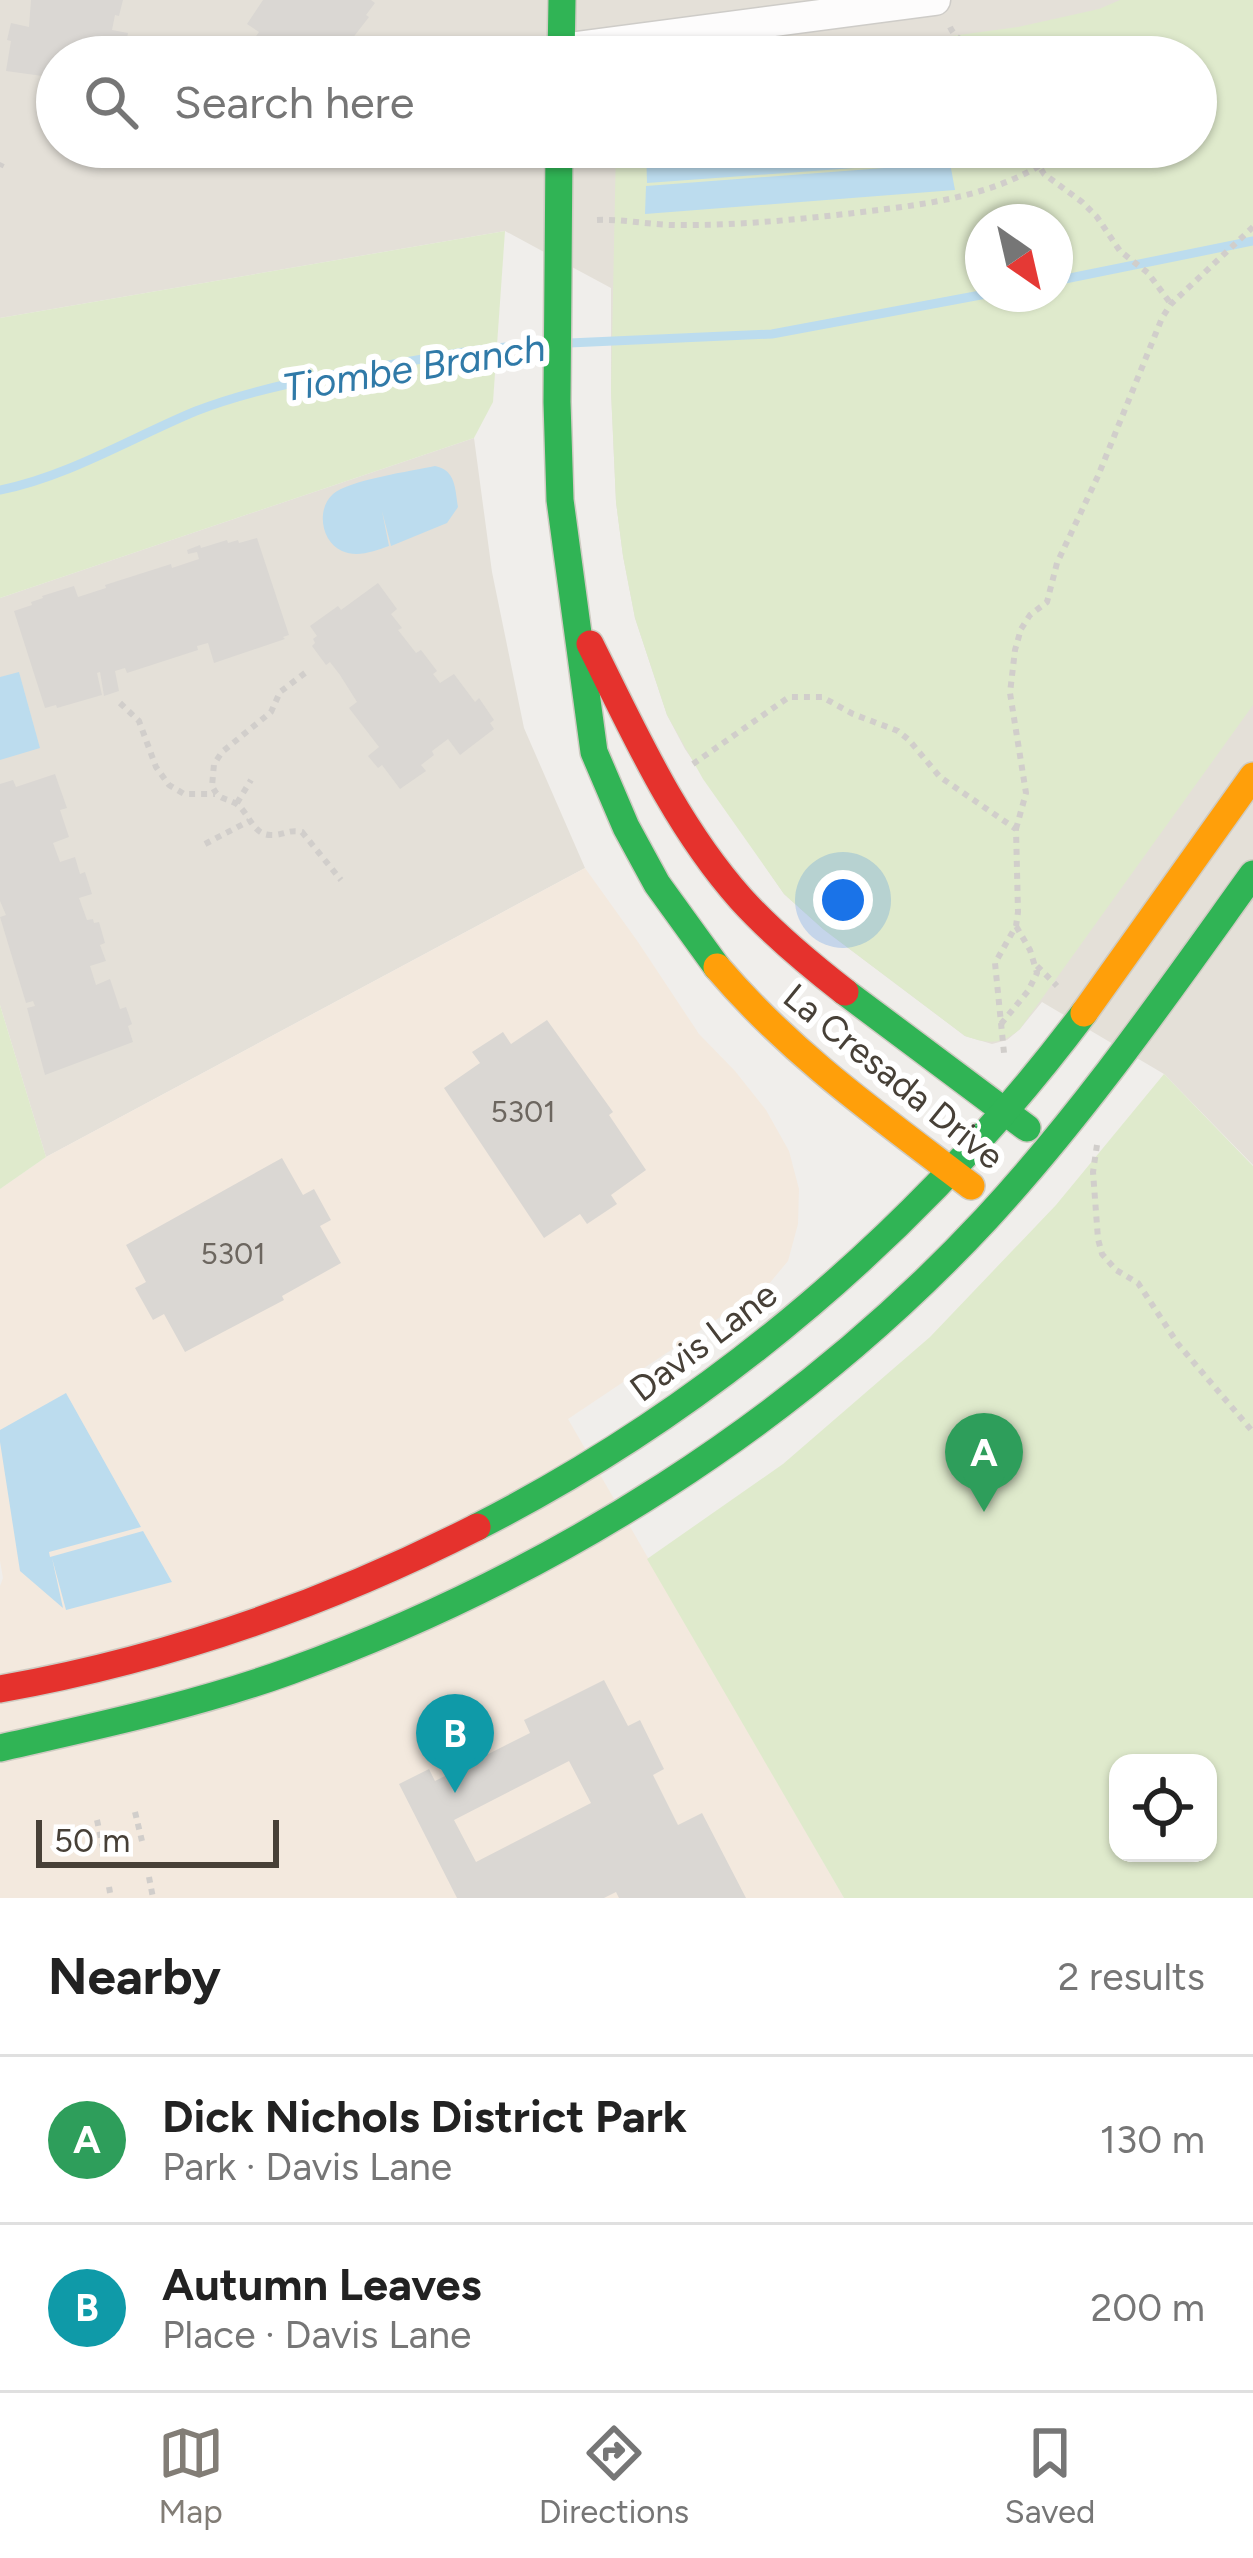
<!DOCTYPE html>
<html lang="en">
<head>
<meta charset="utf-8">
<style>
  :root { --surface:#fff; --page:#f2f2f2; --text:#222; --muted:#767676; --line:#e0e0e0; --accent:#827d76 }
  body { margin:0; font-family:Figtree,sans-serif; background:var(--page); color:var(--text) }
  .controls { position:absolute; right:36px; bottom:36px; display:grid; overflow:hidden; border-radius:24px; box-shadow:0 3px 9px #0004 }
  .controls button { width:108px; height:108px; display:grid; place-items:center; padding:0; border:0; border-bottom:3px solid var(--line); background:var(--surface); color:var(--text); font:60px sans-serif }
  .compass { position:absolute; left:965px; top:204px; width:108px; height:108px; border-radius:50%; background:var(--surface); box-shadow:0 3px 9px #0004; rotate:146deg }
  .scale { position:absolute; left:36px; bottom:30px; width:243px; box-sizing:border-box; padding-left:12px; border:6px solid #474037; border-top:0; font-size:33px; line-height:42px; white-space:nowrap; color:#474037; -webkit-text-stroke:9px #fff; paint-order:stroke }
  .you { position:absolute; left:843px; top:900px; width:42px; height:42px; margin:-30px; border:9px solid #fff; border-radius:50%; background:#1a73e8; box-shadow:0 0 0 18px #1a73e833 }
  .badge { display:grid; place-items:center; width:78px; height:78px; border-radius:50%; background:var(--accent); color:#fff; font-size:39px; font-weight:700 }
  .pin { position:absolute; translate:-50% -99px; filter:drop-shadow(0 3px 6px #0008) }
  .pin::after { content:''; position:absolute; top:63px; width:42px; height:36px; background:inherit; clip-path:polygon(0 0,100% 0,50% 100%) }
  .list { margin:0; padding:0; list-style:none }
  h2 { display:flex; justify-content:space-between; align-items:center; height:156px; margin:0; padding:0 48px; font-size:51px }
  h2 small { font-size:39px; font-weight:400; color:var(--muted) }
  .list li { display:grid; grid-template-columns:78px 1fr auto; gap:36px; align-items:center; box-sizing:border-box; height:168px; padding:0 48px; border-top:3px solid var(--line) }
  .list b { display:block; font-size:45px; white-space:nowrap }
  .list p { margin:0; font-size:39px; white-space:nowrap; color:var(--muted) }
  .list em { font-size:39px; font-style:normal; color:var(--muted) }
  .icon { flex:none; width:66px; height:66px; fill:none; stroke:currentColor; stroke-width:2; stroke-linecap:round; stroke-linejoin:round }
  .map { position:relative; flex:none; width:1253px; height:1898px; overflow:hidden }
  .search { position:absolute; background:var(--surface); box-shadow:0 3px 9px #0004; left:36px; right:36px; top:36px; height:132px; display:flex; align-items:center; gap:30px; box-sizing:border-box; padding:0 42px; border-radius:66px; color:var(--muted); font-size:45px }
  .sheet { height:492px; background:var(--surface) }
  nav { display:flex; justify-content:space-around; align-items:center; box-sizing:border-box; height:168px; border-top:3px solid var(--line); background:var(--surface); font-size:33px; color:var(--muted) }
  nav a { display:grid; justify-items:center; gap:6px }
  nav .on { color:var(--accent) }
  .map>svg:first-child { display:block }
</style>
</head>
<body>
<div class="map">
<svg width="1253" height="1898" viewBox="0 0 1253 1898">
  <rect width="100%" height="100%" fill="#f0eeeb"/>
  <g fill="#e4e0d8" fill-rule="evenodd">
    <path d="M0 0H1253V1165L1164 1074 1042 1002 1020 1029 1007 1040 992 1044 965 1036 823 929 784 894 685 749 667 715 635 618 623 556 616 502 611 391V288L505 231 0 318ZM57 57H1196V147H57ZM983 222H1055V294H983Z"/>
    <path d="M474 438 492 572 524 728 585 868 46 1157 0 1005V598Z"/>
  </g>
  <path fill="#f3e9de" d="M585 868 638 942 699 1034 735 1071 766 1110 789 1151 799 1189 798 1224 788 1261 768 1285 568 1419 844 1898H0V1586L3 1578 0 1561V1189L46 1157Z"/>
  <g fill="#dfeacc" fill-rule="evenodd">
    <path d="M1120 0H1253V705L1020 1029C1001 1045 988 1044 965 1036L823 929 784 894 703 779 667 715 635 618 623 556 616 502 611 391 616 147H1196V57H795L1018 27 1099 9ZM983 222H1055V294H983Z"/>
    <path d="M505 231 493 402 474 438 0 598V318Z"/>
    <path d="M0 1005 46 1157 0 1189Z"/>
    <path d="M1164 1074 1253 1166V1898H844L647 1559 783 1464 930 1337 1056 1205ZM1118 1763H1208V1853H1118Z"/>
  </g>
  <g fill="#bcdcee">
    <path d="M646 147H948L950 161 647 183Z"/>
    <path d="M950 163 955 190 645 214 646 186Z"/>
    <path d="M435 466C456 470 455 489 458 507L447 523 391 546 382 511 389 546C375 551 357 558 342 551 321 542 316 509 333 494 349 480 412 471 435 466Z"/>
    <path d="M19 672 40 748 0 760V677Z"/>
    <path d="M66 1393 141 1527 49 1552 50 1557 143 1531 172 1582 66 1610 52 1558 63 1608 20 1571 0 1442V1430Z"/>
  </g>
  <g fill="none" stroke-linecap="round" stroke-linejoin="round">
    <g stroke="#bcdcee" stroke-width="9">
      <path d="M1055 281 1253 241"/>
      <path d="M569 343 772 334 986 294"/>
      <path d="M0 490C67 477 133 437 196 411 253 389 322 376 383 366 438 356 491 346 547 344"/>
    </g>
  </g>
  <g fill="#dad7d3" fill-rule="evenodd">
    <path d="M31 0H123L119 16 115 15 112 30 128 33 123 57H57V78L6 71 11 41 7 40 11 23 29 27Z"/>
    <path d="M263 0H371L375 3 366 15 369 17 338 57 332 52 329 57H250L244 53 259 32 247 24Z"/>
    <path d="M257 538 289 635 283 637 285 639 214 663 208 643 197 646 198 650 127 673 125 668 115 671 119 691 104 696 100 672 97 673 102 695 57 708 56 705 45 708 14 611 32 605 31 602 43 598 42 596 74 586 78 597 106 588 105 585 171 564 172 568 199 559 197 552 188 554 187 550 200 545 201 548 227 540 228 543 238 540 239 543Z"/>
    <path d="M378 583 397 609 391 614 402 628 398 630 416 653 421 650 437 671 433 674 440 683 454 674 475 702 479 698 494 720 490 723 494 729 460 755 448 739 432 751 434 755 421 765 426 771 400 789 382 765 378 768 368 756 379 747 349 708 357 702 340 675 330 662 326 665 312 646 315 643 313 639 317 636 310 626 338 606 341 610Z"/>
    <path d="M55 774 67 808 60 810 69 837 53 843 60 862 75 857 80 874 85 872 92 894 79 898 87 920 93 919 94 923 99 922 105 943 100 945 106 961 90 966 96 985 110 979 120 1009 126 1007 132 1024 128 1026 133 1042 45 1075 27 1008 35 1006 33 1001 26 1003 0 917 6 915 0 901V784L13 780 16 787Z"/>
    <path d="M547 1020 613 1112 609 1115 646 1170 611 1195 617 1204 587 1224 580 1214 544 1238 444 1088 480 1063 472 1052 503 1032 511 1044Z"/>
    <path d="M282 1158 303 1195 314 1189 331 1220 320 1226 341 1263 282 1296 284 1300 185 1352 164 1314 153 1320 135 1288 146 1282 126 1245Z"/>
    <path d="M604 1680 628 1726 640 1720 664 1769 653 1775 678 1825 702 1813 746 1898H619L616 1892 604 1898H457L399 1784 429 1769 435 1781 530 1733 524 1720ZM569 1761 591 1803 476 1862 454 1820Z"/>
  </g>
  <g fill="none" stroke-linecap="round" stroke-linejoin="round">
    <defs>
      <path id="street" d="M561 49 935 0"/>
      <g id="fast">
        <path d="M561 57 562 0"/>
        <path d="M559 147 557 402 560 500 594 752 626 827 657 884 717 967"/>
        <path d="M845 992 1027 1128"/>
        <path d="M477 1527C715 1406 924 1226 1084 1013"/>
        <path d="M0 1748C97 1726 196 1705 290 1671 550 1577 797 1422 986 1219 1085 1112 1168 992 1253 874"/>
      </g>
      <g id="slow">
        <path d="M717 967C792 1055 879 1116 971 1186"/>
        <path d="M1084 1013 1253 776"/>
      </g>
      <g id="jam">
        <path d="M590 644C634 732 675 825 741 899 772 933 809 964 845 992"/>
        <path d="M0 1689C168 1659 326 1604 477 1527"/>
      </g>
    </defs>
    <use href="#street" stroke="#ceccc8" stroke-width="33"/>
    <use href="#fast" stroke="#cfcbc2" stroke-width="30"/>
    <use href="#slow" stroke="#cfcbc2" stroke-width="30"/>
    <use href="#jam" stroke="#cfcbc2" stroke-width="30"/>
    <g stroke="#d1cecb" stroke-width="6" stroke-dasharray="6 6" stroke-linecap="butt">
      <path d="M950 27C959 46 970 38 986 46 990 48 997 54 1000 57"/>
      <path d="M193 57 224 39"/>
      <path d="M1034 147 1036 161 1044 174 1082 202 1097 217 1120 251 1148 273 1171 304"/>
      <path d="M0 167 2 163"/>
      <path d="M597 220C622 219 646 224 671 225 732 226 793 220 854 213 918 205 983 199 1039 166"/>
      <path d="M305 673 280 692 271 712 222 752 214 764 212 786C219 800 223 797 235 803 249 811 252 836 272 835 284 835 289 829 302 832L341 880"/>
      <path d="M120 703 139 721 156 767 169 785 184 794H215"/>
      <path d="M693 764 789 697H822L853 714 898 731 909 740 940 777 1016 829 1018 912 1016 926 995 963 1004 1053"/>
      <path d="M237 803 251 780"/>
      <path d="M1016 829 1026 793 1010 693 1015 650 1021 629 1030 615 1047 602 1057 563 1098 476 1162 318 1171 304 1253 227"/>
      <path d="M205 844 249 821"/>
      <path d="M1037 966 1057 986"/>
      <path d="M1001 1024 1028 991 1037 973 1030 950 1016 926"/>
      <path d="M1097 1145 1093 1172 1098 1239 1102 1254 1116 1270 1138 1283 1178 1344 1253 1432"/>
      <path d="M135 1812 142 1841"/>
      <path d="M97 1820 103 1848"/>
      <path d="M149 1877 153 1898"/>
      <path d="M109 1887 111 1898"/>
    </g>
    <use href="#street" stroke="#fdfcfc" stroke-width="30"/>
    <use href="#fast" stroke="#30b455" stroke-width="27"/>
    <use href="#slow" stroke="#ff9f0a" stroke-width="27"/>
    <use href="#jam" stroke="#e5322d" stroke-width="27"/>
  </g>
  <g text-anchor="middle" stroke-width="12" stroke-linejoin="round" paint-order="stroke">
    <g font-size="30" fill="#6c665f">
      <text x="523" y="1122">5301</text>
      <text x="233" y="1264">5301</text>
    </g>
    <g font-size="36" fill="#474037" stroke="#fff">
      <text transform="translate(894 1076) rotate(39)" y="13">La Cresada Drive</text>
      <text transform="translate(703 1341) rotate(-37)" y="13">Davis Lane</text>
    </g>
    <g font-size="39" font-style="italic" fill="#307aa8" stroke="#fff">
      <text transform="translate(414 367) rotate(-9)" y="14">Tiombe Branch</text>
    </g>
  </g>
</svg>
<div class="controls">
<button><svg class="icon" aria-label="locate" viewBox="0 0 24 24"><circle cx="12" cy="12" r="6"/><path d="M12 2v4M12 18v4M2 12h4M18 12h4"/></svg></button>
</div>
<svg class="compass" viewBox="-18 -18 36 36"><path d="M0-13l5 13h-10z" fill="#e53935"/><path d="M0 13l5-13h-10z" fill="#767676"/></svg>
<div class="scale">50 m</div>
<div class="you"></div>
<div class="pin badge" style="left:984px;top:1512px;background:#2e9e5b">A</div>
<div class="pin badge" style="left:455px;top:1793px;background:#0f9aa8">B</div>
<div class="search"><svg class="icon" aria-label="search" viewBox="0 0 24 24"><circle cx="10" cy="10" r="6"/><path d="M15 15l6 6"/></svg>Search here</div>
</div>
<section class="sheet">
<h2>Nearby<small>2 results</small></h2>
<ul class="list">
<li><span class="badge" style="background:#2e9e5b">A</span><div><b>Dick Nichols District Park</b><p>Park · Davis Lane</p></div><em>130 m</em></li>
<li><span class="badge" style="background:#0f9aa8">B</span><div><b>Autumn Leaves</b><p>Place · Davis Lane</p></div><em>200 m</em></li>
</ul>
</section>
<nav>
<a class="on"><svg class="icon" aria-label="map" viewBox="0 0 24 24"><path d="M3 6l6-2 6 2 6-2v14l-6 2-6-2-6 2zM9 4v14M15 6v14"/></svg>Map</a>
<a><svg class="icon" aria-label="directions" viewBox="0 0 24 24"><path d="M12 3l9 9-9 9-9-9zM9 14v-3h6M13 9l2 2-2 2"/></svg>Directions</a>
<a><svg class="icon" aria-label="saved" viewBox="0 0 24 24"><path d="M7 4h10v16l-5-4-5 4z"/></svg>Saved</a>
</nav>
</body>
</html>
